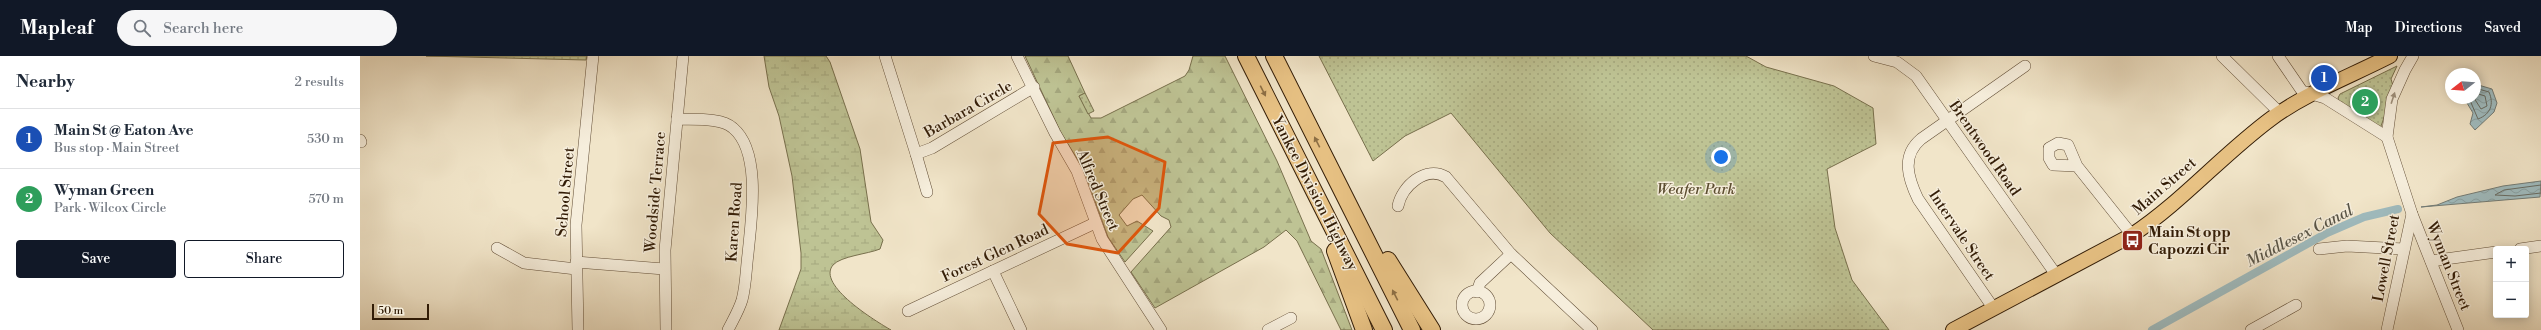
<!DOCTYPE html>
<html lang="en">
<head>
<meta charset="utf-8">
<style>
  :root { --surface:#fff; --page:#f6f6f7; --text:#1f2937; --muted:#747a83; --line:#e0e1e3; --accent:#111827 }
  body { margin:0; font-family:"Libre Bodoni",serif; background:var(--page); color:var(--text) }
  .controls { position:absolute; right:12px; bottom:12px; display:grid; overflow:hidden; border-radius:4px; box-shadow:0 2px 10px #0003 }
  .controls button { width:36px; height:36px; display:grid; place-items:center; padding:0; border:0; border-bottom:1px solid var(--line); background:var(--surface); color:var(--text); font:20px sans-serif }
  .compass { position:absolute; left:2085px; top:12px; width:36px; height:36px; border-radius:50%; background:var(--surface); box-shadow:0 2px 10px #0003; rotate:253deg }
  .scale { position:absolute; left:12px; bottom:10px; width:57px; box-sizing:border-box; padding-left:4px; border:2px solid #321c06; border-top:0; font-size:11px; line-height:14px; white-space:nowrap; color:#321c06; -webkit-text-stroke:3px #f6eedc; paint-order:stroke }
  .you { position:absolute; left:1361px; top:101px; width:14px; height:14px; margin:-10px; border:3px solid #fff; border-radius:50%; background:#1a73e8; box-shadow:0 0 0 6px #1a73e833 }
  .badge { display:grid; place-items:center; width:26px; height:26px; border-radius:50%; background:var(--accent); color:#fff; font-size:13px; font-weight:700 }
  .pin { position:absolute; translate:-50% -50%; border:2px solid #fff; box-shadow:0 1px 4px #0006 }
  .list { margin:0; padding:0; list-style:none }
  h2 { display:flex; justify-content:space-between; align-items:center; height:52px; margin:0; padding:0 16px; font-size:17px }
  h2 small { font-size:13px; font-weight:400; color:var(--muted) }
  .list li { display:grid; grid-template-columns:26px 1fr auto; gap:12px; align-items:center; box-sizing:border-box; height:60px; padding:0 16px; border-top:1px solid var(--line) }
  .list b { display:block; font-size:15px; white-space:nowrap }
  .list p { margin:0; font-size:13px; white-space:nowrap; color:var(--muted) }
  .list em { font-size:13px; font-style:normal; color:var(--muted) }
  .actions { display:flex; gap:8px; padding:12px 16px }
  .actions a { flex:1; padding:9px 0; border:1px solid var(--accent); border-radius:4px; text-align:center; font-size:14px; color:var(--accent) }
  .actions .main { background:var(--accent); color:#fff }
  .icon { flex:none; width:22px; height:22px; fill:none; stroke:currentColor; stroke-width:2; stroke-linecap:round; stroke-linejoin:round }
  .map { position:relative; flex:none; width:2181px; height:274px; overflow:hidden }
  header { display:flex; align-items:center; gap:24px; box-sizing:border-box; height:56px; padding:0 20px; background:var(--accent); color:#fff }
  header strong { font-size:19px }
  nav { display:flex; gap:22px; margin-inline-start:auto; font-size:14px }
  .search { width:280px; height:36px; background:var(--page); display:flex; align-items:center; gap:10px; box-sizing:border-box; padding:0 14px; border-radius:22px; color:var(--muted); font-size:15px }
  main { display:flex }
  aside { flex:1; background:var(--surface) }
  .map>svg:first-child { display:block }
</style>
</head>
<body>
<header>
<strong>Mapleaf</strong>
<div class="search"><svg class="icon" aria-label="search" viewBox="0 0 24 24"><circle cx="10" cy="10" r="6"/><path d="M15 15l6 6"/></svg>Search here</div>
<nav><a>Map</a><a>Directions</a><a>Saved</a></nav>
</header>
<main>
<aside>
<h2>Nearby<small>2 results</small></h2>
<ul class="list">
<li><span class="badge" style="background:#1a4fb4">1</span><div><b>Main St @ Eaton Ave</b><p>Bus stop · Main Street</p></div><em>530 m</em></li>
<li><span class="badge" style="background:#2e9e5b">2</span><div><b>Wyman Green</b><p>Park · Wilcox Circle</p></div><em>570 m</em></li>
</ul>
<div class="actions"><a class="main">Save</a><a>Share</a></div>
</aside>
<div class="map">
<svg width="2181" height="274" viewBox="0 0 2181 274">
  <defs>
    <pattern id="forest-firs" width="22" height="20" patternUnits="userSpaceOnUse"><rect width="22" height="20" fill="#bec394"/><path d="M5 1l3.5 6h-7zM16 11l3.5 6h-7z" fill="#a4a77e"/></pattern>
    <pattern id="wetland-marsh" width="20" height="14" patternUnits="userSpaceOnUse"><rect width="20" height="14" fill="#bec394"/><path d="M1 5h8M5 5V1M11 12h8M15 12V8" fill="none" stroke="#a4a77e"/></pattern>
    <pattern id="park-dots" width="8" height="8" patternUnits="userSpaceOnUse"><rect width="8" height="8" fill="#bec394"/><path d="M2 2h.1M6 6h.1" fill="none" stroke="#a4a77e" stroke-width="1.8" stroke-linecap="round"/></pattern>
    <pattern id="water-waves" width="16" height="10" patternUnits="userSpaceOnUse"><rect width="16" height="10" fill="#9fbcc0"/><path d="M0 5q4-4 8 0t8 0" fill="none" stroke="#89a1a4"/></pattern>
  </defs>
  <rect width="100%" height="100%" fill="#f1e5c9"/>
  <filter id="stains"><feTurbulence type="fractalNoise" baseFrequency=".005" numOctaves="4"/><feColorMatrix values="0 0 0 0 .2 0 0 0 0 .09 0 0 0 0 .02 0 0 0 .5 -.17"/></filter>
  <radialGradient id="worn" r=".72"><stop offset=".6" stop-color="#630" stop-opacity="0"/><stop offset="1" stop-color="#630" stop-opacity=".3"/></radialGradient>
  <path fill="url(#forest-firs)" stroke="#78704d" d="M665 0H708L725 37 719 40 731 62H741L825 20 829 14 833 0H865L917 105 951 185 961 193 992 274H981L937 185 926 174 904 191 795 252 771 216 811 171 809 164 801 160 782 139 773 143 759 159 767 170 777 165 793 175 765 206 748 181 723 112 701 77Z"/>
  <path fill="url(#wetland-marsh)" stroke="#78704d" d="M404 0H466L470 6 500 93 511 166 523 184 520 193C508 198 481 200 473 209 456 229 517 266 531 274H419L441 213V197L432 120 419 60 409 31Z"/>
  <g fill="url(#park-dots)" stroke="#78704d">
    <path d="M66 0H227L226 4Z"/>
    <path d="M959 0H1386L1406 11 1474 30 1513 52 1516 88 1467 113 1475 172 1492 224 1529 274H1293L1190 177 1091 57 1045 80 1013 105Z"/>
    <path d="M2037 10 2031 23 2034 33 2020 73 1981 50 1978 42 1980 38Z"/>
    <path d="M725 37 734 55 728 58 719 40Z"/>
  </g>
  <g fill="url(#water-waves)" stroke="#737c76">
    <path d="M2115 28 2132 33 2137 47 2134 56 2115 74 2110 68 2113 57 2104 42H2115Z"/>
    <path d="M2181 125 2180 141 2061 151 2077 149 2097 141 2143 130Z"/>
  </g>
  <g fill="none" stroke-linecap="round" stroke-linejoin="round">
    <g stroke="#686c63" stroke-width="1">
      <path d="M2109 42 2118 63C2131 58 2134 48 2129 36L2115 32"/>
      <path d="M2114 42 2121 53 2127 50 2125 40 2115 37"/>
      <path d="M2181 129 2144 134 2135 139 2155 140 2181 137"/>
    </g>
    <path stroke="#9fbcc0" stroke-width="8" d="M1792 274 1967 177 2004 161 2038 153"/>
    <defs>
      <g id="minor">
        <path d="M525 0 556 98 572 92 674 31"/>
        <path d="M657 0 695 77 717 115 742 183 801 274"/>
        <path d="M1514 0 1537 6 1556 20 1697 220"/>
        <path d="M1862 0 1920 57"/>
        <path d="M1918 0 1942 35 1965 42 2027 81"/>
        <path d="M2053 0 2045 14 2032 43 2027 81 2052 158 2098 274"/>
        <path d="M317 63C332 64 361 61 373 72 402 96 391 165 388 198 386 213 386 229 382 244 379 254 373 264 368 274"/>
        <path d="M0 84 1 86"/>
        <path d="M556 98 567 136"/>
        <path d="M1717 110 1693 109 1689 102V92L1698 87 1708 89 1717 110 1772 179"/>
        <path d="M1038 150C1042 130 1066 109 1086 121L1151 198 1232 274"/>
        <path d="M137 192 164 207 216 213"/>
        <path d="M1959 193 1987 190 2044 193"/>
        <path d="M2160 193 2181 190"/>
        <path d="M2071 205 2136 196"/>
        <path d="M216 206 304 213"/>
        <path d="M633 215 661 274"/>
        <circle cx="1116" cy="249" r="14"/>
        <path d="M1117 236 1120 227 1151 198"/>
        <path d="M1634 253 1558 143C1548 122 1541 100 1561 83L1665 10"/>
        <path d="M548 255 735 167"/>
        <path d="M218 274 216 169 233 0"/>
        <path d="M306 274 305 194 323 0"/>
        <path d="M908 274 931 262"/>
        <path d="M1891 274 1936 249"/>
        <path d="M2027 274 2052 158"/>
      </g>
      <path id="major" d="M1593 274 1772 179C1822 146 1863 98 1912 62 1948 36 1991 20 2030 0"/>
      <g id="highway">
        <path d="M886 0 1024 274"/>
        <path d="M914 0 1052 274"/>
        <path d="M975 195 1004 274"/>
        <path d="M1028 204 1072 274"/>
      </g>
    </defs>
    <use href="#minor" stroke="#624e37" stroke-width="12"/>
    <use href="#major" stroke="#321c06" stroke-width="16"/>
    <use href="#highway" stroke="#321c06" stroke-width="18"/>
    <use href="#minor" stroke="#f6eedc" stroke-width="11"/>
    <use href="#major" stroke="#e8c284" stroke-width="14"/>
    <use href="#highway" stroke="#e8c284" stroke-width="16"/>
  </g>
  <defs><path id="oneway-solid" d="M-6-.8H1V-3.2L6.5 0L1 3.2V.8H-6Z"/></defs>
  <g fill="#8d6f45">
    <use href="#oneway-solid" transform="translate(903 35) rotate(63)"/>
    <use href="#oneway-solid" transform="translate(957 86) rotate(-117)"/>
    <use href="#oneway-solid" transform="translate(1035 239) rotate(-117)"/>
  </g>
  <use fill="#9e907c" href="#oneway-solid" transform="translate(2033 42) rotate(-72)"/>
  <path fill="#df560c" fill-opacity="0.2" stroke="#df560c" stroke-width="3" stroke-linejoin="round" d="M748 81 805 106 799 152 758 197 707 188 679 158 693 87Z"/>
  <defs>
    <symbol id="bus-square" viewBox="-11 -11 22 22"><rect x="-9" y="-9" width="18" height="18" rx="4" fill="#8f2418" stroke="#f6eedc"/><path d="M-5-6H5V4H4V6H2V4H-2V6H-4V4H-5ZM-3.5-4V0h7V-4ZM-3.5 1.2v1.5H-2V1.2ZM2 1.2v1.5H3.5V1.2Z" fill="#fff"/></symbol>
  </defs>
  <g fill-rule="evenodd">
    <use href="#bus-square" x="1760" y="172" width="25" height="25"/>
  </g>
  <g text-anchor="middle" stroke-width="3" stroke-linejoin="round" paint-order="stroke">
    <g font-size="15" fill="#321c06" stroke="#f6eedc">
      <text transform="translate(608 53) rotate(-30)" y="5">Barbara Circle</text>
      <text transform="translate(1625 92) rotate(55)" y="5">Brentwood Road</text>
      <text transform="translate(1804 130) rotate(-41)" y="5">Main Street</text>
      <text transform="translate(738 134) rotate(67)" y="5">Alfred Street</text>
      <text transform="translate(205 136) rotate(-85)" y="5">School Street</text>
      <text transform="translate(295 136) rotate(-85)" y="5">Woodside Terrace</text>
      <text transform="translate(955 137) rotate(63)" y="5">Yankee Division Highway</text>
      <text transform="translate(374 166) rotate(-86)" y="5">Karen Road</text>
      <text transform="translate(1602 179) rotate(56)" y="5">Intervale Street</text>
      <text transform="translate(635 197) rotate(-25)" y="5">Forest Glen Road</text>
      <text transform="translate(2026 202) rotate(-79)" y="5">Lowell Street</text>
      <text transform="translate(2089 210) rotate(68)" y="5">Wyman Street</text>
    </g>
    <g font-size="15" font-style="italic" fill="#5c4e31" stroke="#f6eedc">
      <text x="1336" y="138">Weafer Park</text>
    </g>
    <g font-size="15" font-weight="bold" fill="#321c06" stroke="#f6eedc" text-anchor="start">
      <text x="1788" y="181">Main St opp<tspan x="1788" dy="17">Capozzi Cir</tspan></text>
    </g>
    <g font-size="16" font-style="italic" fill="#585447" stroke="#f6eedc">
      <text transform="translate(1939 179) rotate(-27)" y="6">Middlesex Canal</text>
    </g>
  </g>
  <rect width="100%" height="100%" filter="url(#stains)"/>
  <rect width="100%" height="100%" fill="url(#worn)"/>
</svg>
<div class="controls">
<button>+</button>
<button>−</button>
</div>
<svg class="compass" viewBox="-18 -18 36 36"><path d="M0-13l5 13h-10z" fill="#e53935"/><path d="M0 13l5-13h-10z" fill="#747a83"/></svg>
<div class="scale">50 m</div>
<div class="you"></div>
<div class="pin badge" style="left:1964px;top:22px;background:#1a4fb4">1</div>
<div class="pin badge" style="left:2005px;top:46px;background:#2e9e5b">2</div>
</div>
</main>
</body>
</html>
